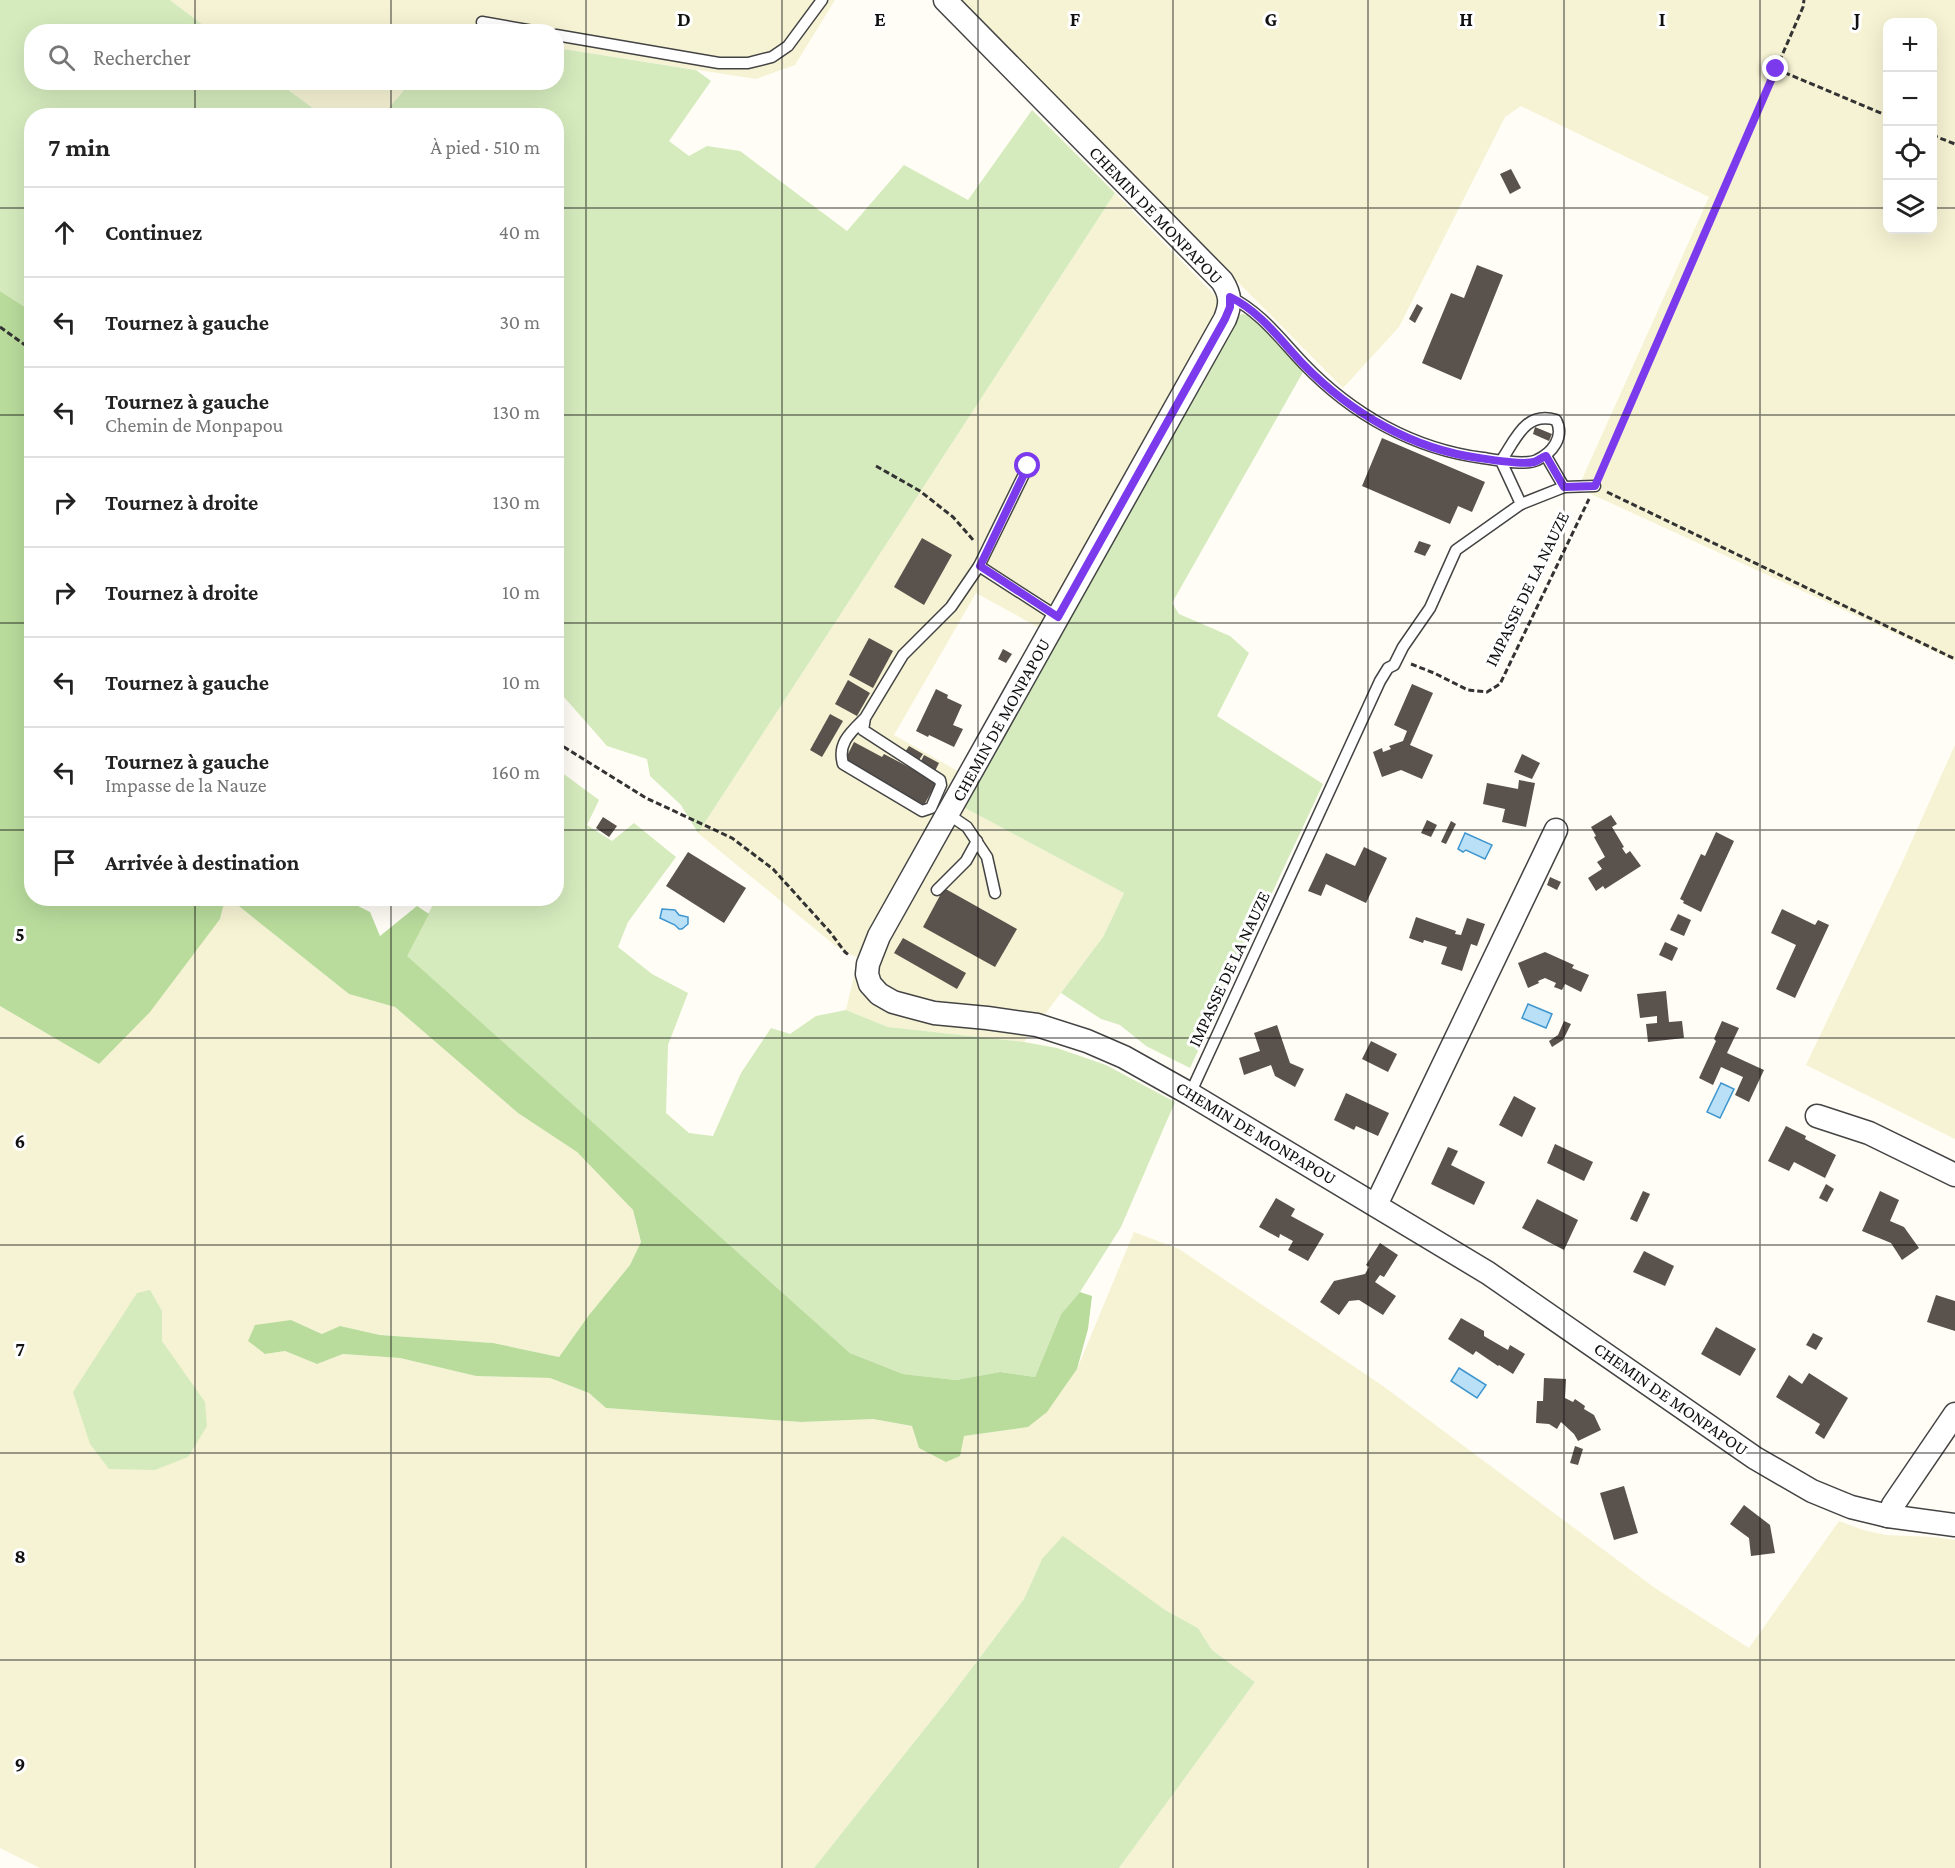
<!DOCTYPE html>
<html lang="fr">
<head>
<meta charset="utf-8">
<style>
  :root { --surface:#fff; --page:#f6f6f6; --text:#222; --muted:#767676; --line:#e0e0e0 }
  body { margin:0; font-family:"Crimson Pro",serif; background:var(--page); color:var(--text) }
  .controls { position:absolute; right:18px; top:18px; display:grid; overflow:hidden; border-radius:12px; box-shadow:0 6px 24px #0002 }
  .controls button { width:54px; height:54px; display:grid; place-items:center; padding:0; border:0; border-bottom:2px solid var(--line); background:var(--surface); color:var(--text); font:30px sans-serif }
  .stop { position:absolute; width:18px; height:18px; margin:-14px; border:4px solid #7c3aed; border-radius:50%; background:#fff }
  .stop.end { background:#7c3aed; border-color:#fff; box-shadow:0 2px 6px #0008 }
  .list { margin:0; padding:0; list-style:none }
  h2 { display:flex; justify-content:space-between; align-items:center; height:78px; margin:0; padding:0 24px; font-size:26px }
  h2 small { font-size:20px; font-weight:400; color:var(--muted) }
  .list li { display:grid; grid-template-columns:39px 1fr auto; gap:18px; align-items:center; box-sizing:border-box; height:90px; padding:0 24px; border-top:2px solid var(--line) }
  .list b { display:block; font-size:22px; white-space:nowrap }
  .list p { margin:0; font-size:20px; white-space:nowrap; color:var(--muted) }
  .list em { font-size:20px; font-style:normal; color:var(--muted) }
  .icon { flex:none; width:33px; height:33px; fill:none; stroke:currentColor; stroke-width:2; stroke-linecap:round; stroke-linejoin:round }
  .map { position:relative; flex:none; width:1955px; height:1868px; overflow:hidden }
  .search { position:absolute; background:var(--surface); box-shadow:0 6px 24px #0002; left:24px; top:24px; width:540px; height:66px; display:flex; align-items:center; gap:15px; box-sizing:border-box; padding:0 21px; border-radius:24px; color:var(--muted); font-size:22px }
  .panel { position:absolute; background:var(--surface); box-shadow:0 6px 24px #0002; left:24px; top:108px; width:540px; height:798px; border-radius:24px }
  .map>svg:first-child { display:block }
</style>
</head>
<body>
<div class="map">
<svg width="1955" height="1868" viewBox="0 0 1955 1868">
  <rect width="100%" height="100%" fill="#fffdf5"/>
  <g fill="#f6f3d4" fill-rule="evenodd">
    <path d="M170 0H835L795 65 756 79 557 48 556 32 211 31Z"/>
    <path d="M958 0H1955V661L1578 488 1709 197 1521 106 1505 117 1399 327 1343 388ZM1888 22H1932V230H1888Z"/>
    <path d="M279 83H410L383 116 322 115Z"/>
    <path d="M1115 193 1236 317 1056 637 976 593 894 735 977 782 965 808 1124 893 1103 937 1024 1042 888 1027 846 1010 858 958 837 947 698 833Z"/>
    <path d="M1955 745V1139L1806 1065 1901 865Z"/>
    <path d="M225 899H230L349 994 395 1007 518 1113 577 1152 633 1210 641 1243 630 1265 589 1315 559 1357 493 1343 380 1335 340 1326 323 1334 291 1320 265 1354 285 1351 317 1364 343 1354 400 1358 476 1376 550 1378 589 1393 606 1408 801 1422 873 1419 964 1436 1028 1427 1077 1369 1134 1232 1179 1249 1383 1386 1655 1588 1749 1648 1839 1521 1863 1530 1886 1535 1933 1537 1955 1540V1868H1119L1255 1682 1212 1650 1198 1628 1165 1610 1042 1559 1024 1599 950 1697 814 1868H40L0 1848V1006L99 1064 220 919Z"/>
  </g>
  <g fill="#d5ebbd">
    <path d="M0 0H170L211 31 32 32V82L279 83 322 115 32 116 31 311 0 291Z"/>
    <path d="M557 48 696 70 711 81 669 141 689 156 707 146 740 151 847 231 904 165 968 200 1032 110 1115 193 698 833 681 805 650 776 647 759 607 746 557 689 556 116 383 115 410 83 556 82Z"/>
    <path d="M1242 314 1252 316 1303 372 1172 603 1179 614 1230 636 1249 653 1217 716 1323 784 1190 1068 1146 1046 1120 1025 1101 1019 1061 993 1103 937 1124 893 965 808 977 782 1236 317Z"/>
    <path d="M557 769 599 800 587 825 612 841 634 823 676 857 628 922 618 947 652 974 688 993 668 1045 666 1113 689 1133 713 1136 741 1073 771 1028 790 1034 816 1016 846 1010 888 1027 1024 1042 1057 1048 1106 1065 1175 1102 1121 1227 1080 1292 1061 1314 1035 1377 1000 1372 956 1380 903 1374 850 1353 406 956 436 899 556 898Z"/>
    <path d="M150 1290 162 1311V1341L205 1402 207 1426 188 1457 155 1470 109 1469 90 1444 73 1392 137 1293Z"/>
    <path d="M1063 1536 1165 1610 1198 1628 1212 1650 1255 1682 1119 1868H814L950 1697 1024 1599 1042 1559Z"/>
  </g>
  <g fill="#b9dc9c">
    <path d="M0 291 31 311 32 898 225 899 220 919 150 1012 99 1064 0 1006Z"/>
    <path d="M230 899H344L370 912 380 936 417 906 429 914 407 956 850 1353 903 1374 956 1380 1000 1372 1035 1377 1061 1314 1080 1292 1092 1296 1088 1329 1077 1369 1047 1412 1028 1427 964 1436 960 1456 946 1462 919 1448 912 1426 873 1419 801 1422 606 1408 589 1393 550 1378 476 1376 400 1358 343 1354 317 1364 285 1351 265 1354 248 1341 255 1325 291 1320 322 1334 340 1326 380 1335 493 1343 559 1357 589 1315 630 1265 641 1242 633 1210 577 1152 518 1113 395 1007 349 994Z"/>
  </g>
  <g fill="#b9e0f7" stroke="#3f96cf" stroke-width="1.5">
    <path d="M1465 833 1492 845 1485 859 1466 850 1463 852 1458 849Z"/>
    <path d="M662 909 675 910 679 915 688 917V924L682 929H679L675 925 660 918Z"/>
    <path d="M1528 1004 1552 1014 1546 1028 1522 1018Z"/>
    <path d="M1721 1083 1734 1089 1720 1118 1707 1112Z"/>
    <path d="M1459 1368 1486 1385 1477 1398 1451 1381Z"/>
  </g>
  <g fill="#5a524d">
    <path d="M1511 169 1521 188 1510 194 1500 174Z"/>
    <path d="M1477 265 1503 275 1461 380 1422 363 1451 293 1464 298Z"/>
    <path d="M1417 304 1423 308 1415 323 1409 319Z"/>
    <path d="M1535 427 1552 434 1549 441 1533 434Z"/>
    <path d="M1382 438 1485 482 1472 512 1458 506 1450 524 1362 486Z"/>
    <path d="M922 538 952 555 924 605 894 587Z"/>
    <path d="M1419 541 1431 545 1425 556 1414 552Z"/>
    <path d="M869 638 893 651 873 688 849 675Z"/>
    <path d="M1003 649 1012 654 1006 663 998 659Z"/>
    <path d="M848 680 870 693 857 716 835 704Z"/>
    <path d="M1412 684 1433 693 1410 745 1433 755 1422 779 1401 770 1382 777 1373 752 1382 748 1383 752 1391 749 1389 746 1403 741 1407 731 1394 725Z"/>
    <path d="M936 689 948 695 947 698 962 705 953 725 963 729 954 747 929 735 928 737 916 731Z"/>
    <path d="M830 714 843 721 822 757 810 750Z"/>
    <path d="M854 742 882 757 884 754 937 782 924 805 871 777 872 775 845 760Z"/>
    <path d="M909 746 923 754 917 763 903 755Z"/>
    <path d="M1522 754 1540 763 1532 779 1514 772Z"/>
    <path d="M924 755 939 763 934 773 919 765Z"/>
    <path d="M1519 780 1535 783 1526 827 1502 822 1505 809 1483 804 1487 783 1518 789Z"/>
    <path d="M1611 815 1617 824 1612 827 1624 847 1622 848 1626 854 1630 851 1641 866 1605 889 1603 886 1596 891 1588 878 1602 869 1597 862 1605 857 1594 837 1596 836 1591 827Z"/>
    <path d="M603 817 617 826 609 837 596 828Z"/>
    <path d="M1427 820 1437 825 1431 837 1421 833Z"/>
    <path d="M1451 821 1456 824 1446 844 1441 842Z"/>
    <path d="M1716 832 1734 841 1701 912 1683 903 1684 901 1680 899 1701 854 1705 856Z"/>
    <path d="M1364 847 1387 858 1366 903 1326 884 1321 896 1308 891 1326 853 1355 866Z"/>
    <path d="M688 852 746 888 724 923 666 886Z"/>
    <path d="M1550 877 1561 882 1557 890 1547 885Z"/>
    <path d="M944 888 1017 929 995 967 923 927Z"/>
    <path d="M1782 909 1815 925 1818 920 1829 925 1795 998 1776 989 1796 945 1771 933Z"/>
    <path d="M1678 914 1691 920 1684 936 1670 930Z"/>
    <path d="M1416 917 1456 931 1455 934 1461 935 1467 918 1485 924 1477 946 1471 944 1462 971 1441 964 1447 947 1424 940 1423 943 1409 938Z"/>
    <path d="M903 938 966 973 957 989 894 953Z"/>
    <path d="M1665 942 1678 948 1672 961 1659 955Z"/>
    <path d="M1545 952 1574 965 1572 968 1589 975 1581 992 1565 984 1562 990 1554 987 1556 983 1545 978 1538 981 1539 983 1528 988 1518 963Z"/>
    <path d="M1666 991 1669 1022 1682 1021 1684 1038 1648 1042 1646 1024 1657 1023V1016L1640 1018 1637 994Z"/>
    <path d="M1564 1021 1571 1024 1563 1040 1552 1047 1549 1041 1558 1035Z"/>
    <path d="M1722 1021 1739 1028 1727 1053 1764 1070 1749 1102 1735 1095 1743 1077 1721 1067 1713 1085 1699 1078 1716 1041 1714 1039Z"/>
    <path d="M1277 1025 1290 1063 1304 1069 1295 1087 1275 1076 1271 1065 1244 1075 1239 1058 1260 1051 1254 1033Z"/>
    <path d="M1371 1041 1397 1054 1388 1072 1362 1059Z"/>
    <path d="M1346 1093 1389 1113 1378 1136 1356 1126 1354 1130 1334 1120Z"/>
    <path d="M1514 1096 1536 1108 1522 1137 1499 1125Z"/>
    <path d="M1786 1126 1806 1136 1805 1139 1836 1155 1825 1178 1794 1162 1789 1171 1768 1161Z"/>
    <path d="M1555 1144 1593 1162 1584 1181 1547 1163Z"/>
    <path d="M1448 1147 1458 1151 1451 1165 1485 1182 1474 1205 1431 1184Z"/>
    <path d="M1826 1184 1834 1189 1827 1202 1819 1198Z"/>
    <path d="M1643 1191 1650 1194 1637 1222 1630 1219Z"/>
    <path d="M1880 1191 1899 1200 1890 1221 1904 1227 1919 1248 1902 1260 1891 1243 1862 1231Z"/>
    <path d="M1276 1198 1295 1209 1291 1216 1324 1234 1308 1261 1288 1250 1293 1241 1280 1234 1279 1238 1259 1227Z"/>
    <path d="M1537 1199 1578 1220 1564 1250 1522 1228Z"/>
    <path d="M1380 1243 1398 1255 1384 1277 1380 1275 1375 1282 1396 1296 1383 1315 1359 1300 1349 1301 1339 1315 1320 1302 1334 1281 1365 1274 1369 1267 1366 1265Z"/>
    <path d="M1644 1251 1674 1266 1665 1286 1633 1272Z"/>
    <path d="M1936 1295 1955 1301V1331L1927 1322Z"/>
    <path d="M1461 1318 1484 1331V1336L1508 1350 1510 1345 1525 1354 1513 1374 1499 1365 1498 1366 1476 1351 1473 1355 1448 1339Z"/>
    <path d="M1716 1327 1756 1349 1740 1376 1701 1354Z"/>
    <path d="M1813 1333 1823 1338 1816 1350 1806 1345Z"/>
    <path d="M1809 1373 1848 1398 1824 1439 1815 1433 1820 1424 1776 1397 1789 1375 1802 1384Z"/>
    <path d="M1544 1378 1566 1379 1565 1398 1573 1402 1575 1399 1585 1406 1584 1409 1594 1415 1601 1430 1578 1441 1574 1434 1561 1422 1557 1429 1549 1424 1536 1423 1537 1401H1543Z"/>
    <path d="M1575 1446 1583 1449 1578 1465 1570 1463Z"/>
    <path d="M1624 1486 1638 1533 1614 1540 1600 1493Z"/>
    <path d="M1744 1505 1770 1525 1775 1553 1751 1556 1749 1538 1730 1524Z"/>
  </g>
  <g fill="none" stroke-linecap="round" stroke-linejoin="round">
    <defs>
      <g id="lane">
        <path d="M482 22 539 32"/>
        <path d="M556 35 719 63H748L772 57 788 46 822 0"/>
        <path d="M1230 297C1261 312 1281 340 1304 364 1352 414 1413 449 1483 458 1496 460 1525 466 1537 460 1552 453 1565 437 1556 420 1525 411 1516 439 1501 461L1521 504"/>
        <path d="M1546 456 1564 487"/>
        <path d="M979 566 1028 466"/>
        <path d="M865 718C851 732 837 743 843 764L922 811 931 808 941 785 940 780 863 730 865 718 903 655 951 607 979 566 1058 617"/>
        <path d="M948 814 967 827 987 857 995 893"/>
        <path d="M937 890 966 861 977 841"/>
        <path d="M1190 1094 1380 681 1388 668 1394 665 1403 647 1430 608 1456 550 1521 504 1564 487 1595 486"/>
      </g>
      <g id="street">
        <path d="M945 0 1222 281C1231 295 1231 304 1225 319L879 936 868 964 867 974 870 984 879 994 893 1002 934 1013 987 1018 1037 1025 1087 1041 1124 1057 1190 1094 1488 1273 1755 1458 1812 1491 1851 1507 1888 1516 1955 1525"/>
        <path d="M1817 1116 1869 1133 1955 1175"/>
        <path d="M1376 1205 1556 830"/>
        <path d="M1888 1516 1893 1505 1955 1414"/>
      </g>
    </defs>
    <use href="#lane" stroke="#444" stroke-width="13"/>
    <use href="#street" stroke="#444" stroke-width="25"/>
    <g stroke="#333" stroke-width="3" stroke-dasharray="6 3" stroke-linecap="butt">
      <path d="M1776 69 1888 116"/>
      <path d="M1932 135 1955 144"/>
      <path d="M0 327 32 350"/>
      <path d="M876 466 920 491 953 517 974 541"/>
      <path d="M1600 474 1803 7 1804 0"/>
      <path d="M1607 492 1955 659"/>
      <path d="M1411 664 1434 673 1468 690 1487 692 1500 684 1589 499"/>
      <path d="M556 742 646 798 732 838 773 869 830 932 845 952 850 956"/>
    </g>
    <use href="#lane" stroke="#fff" stroke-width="10"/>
    <use href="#street" stroke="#fff" stroke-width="22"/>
  </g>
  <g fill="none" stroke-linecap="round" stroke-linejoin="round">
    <path stroke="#7c3aed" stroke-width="8" d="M1028 466 980 566 1058 617 1225 319 1230 307V297C1261 312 1281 341 1304 365 1351 413 1412 449 1479 458 1492 460 1522 465 1534 462 1538 461 1542 457 1546 456L1564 487 1595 486 1776 69"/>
  </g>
  <path fill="none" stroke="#111" stroke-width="1.5" stroke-opacity="0.55" d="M195 0V32M391 0V32M586 0V1868M782 0V1868M978 0V1868M1173 0V1868M1368 0V1868M1564 0V1868M1760 0V1868M195 82V116M391 82V116M0 208H32M556 208H1888M1932 208H1955M0 415H32M556 415H1955M0 623H32M556 623H1955M0 830H32M556 830H1955M195 898V1868M391 898V1868M0 1038H1955M0 1245H1955M0 1453H1955M0 1660H1955"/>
  <g text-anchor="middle" stroke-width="6" stroke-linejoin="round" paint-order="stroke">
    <g font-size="18" fill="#111" stroke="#fff">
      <text transform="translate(1156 215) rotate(46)" y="6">CHEMIN DE MONPAPOU</text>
      <text transform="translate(1527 589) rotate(-64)" y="6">IMPASSE DE LA NAUZE</text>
      <text transform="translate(1001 720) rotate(-61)" y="6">CHEMIN DE MONPAPOU</text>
      <text transform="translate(1229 969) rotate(-65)" y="6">IMPASSE DE LA NAUZE</text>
      <text transform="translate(1256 1133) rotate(31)" y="6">CHEMIN DE MONPAPOU</text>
      <text transform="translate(1671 1399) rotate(35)" y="6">CHEMIN DE MONPAPOU</text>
    </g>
  </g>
  <g font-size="20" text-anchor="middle" font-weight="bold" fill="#111" stroke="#fff" stroke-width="6" stroke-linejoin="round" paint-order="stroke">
    <text x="684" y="26">D</text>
    <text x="880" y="26">E</text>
    <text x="1075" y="26">F</text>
    <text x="1271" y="26">G</text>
    <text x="1466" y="26">H</text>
    <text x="1662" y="26">I</text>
    <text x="1857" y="26">J</text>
    <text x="20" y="941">5</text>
    <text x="20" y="1148">6</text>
    <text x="20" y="1356">7</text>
    <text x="20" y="1563">8</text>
    <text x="20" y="1771">9</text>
  </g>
</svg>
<div class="controls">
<button>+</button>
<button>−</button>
<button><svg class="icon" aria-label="locate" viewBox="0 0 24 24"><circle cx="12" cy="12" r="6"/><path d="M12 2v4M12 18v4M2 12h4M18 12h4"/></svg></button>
<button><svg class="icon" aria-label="layers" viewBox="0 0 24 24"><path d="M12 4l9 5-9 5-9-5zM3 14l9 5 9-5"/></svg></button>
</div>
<div class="stop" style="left:1028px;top:466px"></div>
<div class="stop end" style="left:1776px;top:69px"></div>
<div class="search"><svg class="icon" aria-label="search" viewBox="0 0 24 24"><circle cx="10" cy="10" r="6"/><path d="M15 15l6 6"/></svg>Rechercher</div>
<section class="panel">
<h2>7 min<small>À pied · 510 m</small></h2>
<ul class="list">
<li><svg class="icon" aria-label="ahead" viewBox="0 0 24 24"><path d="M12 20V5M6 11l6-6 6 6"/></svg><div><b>Continuez</b></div><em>40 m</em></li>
<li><svg class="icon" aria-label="left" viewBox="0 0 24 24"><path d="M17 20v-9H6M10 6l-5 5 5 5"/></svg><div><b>Tournez à gauche</b></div><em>30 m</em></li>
<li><svg class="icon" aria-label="left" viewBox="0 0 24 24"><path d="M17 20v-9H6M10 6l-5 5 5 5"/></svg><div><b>Tournez à gauche</b><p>Chemin de Monpapou</p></div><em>130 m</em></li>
<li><svg class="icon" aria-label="right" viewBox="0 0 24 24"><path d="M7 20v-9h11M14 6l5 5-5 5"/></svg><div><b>Tournez à droite</b></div><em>130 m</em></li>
<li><svg class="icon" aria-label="right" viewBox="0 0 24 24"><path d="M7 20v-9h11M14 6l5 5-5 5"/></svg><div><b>Tournez à droite</b></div><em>10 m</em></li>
<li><svg class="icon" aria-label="left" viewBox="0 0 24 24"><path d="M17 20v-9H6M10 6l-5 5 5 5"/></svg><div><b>Tournez à gauche</b></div><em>10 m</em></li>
<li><svg class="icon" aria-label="left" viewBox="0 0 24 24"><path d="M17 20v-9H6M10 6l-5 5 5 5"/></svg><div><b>Tournez à gauche</b><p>Impasse de la Nauze</p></div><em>160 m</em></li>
<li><svg class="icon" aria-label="arrive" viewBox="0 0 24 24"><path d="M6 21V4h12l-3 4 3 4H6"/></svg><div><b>Arrivée à destination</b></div></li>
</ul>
</section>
</div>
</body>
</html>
